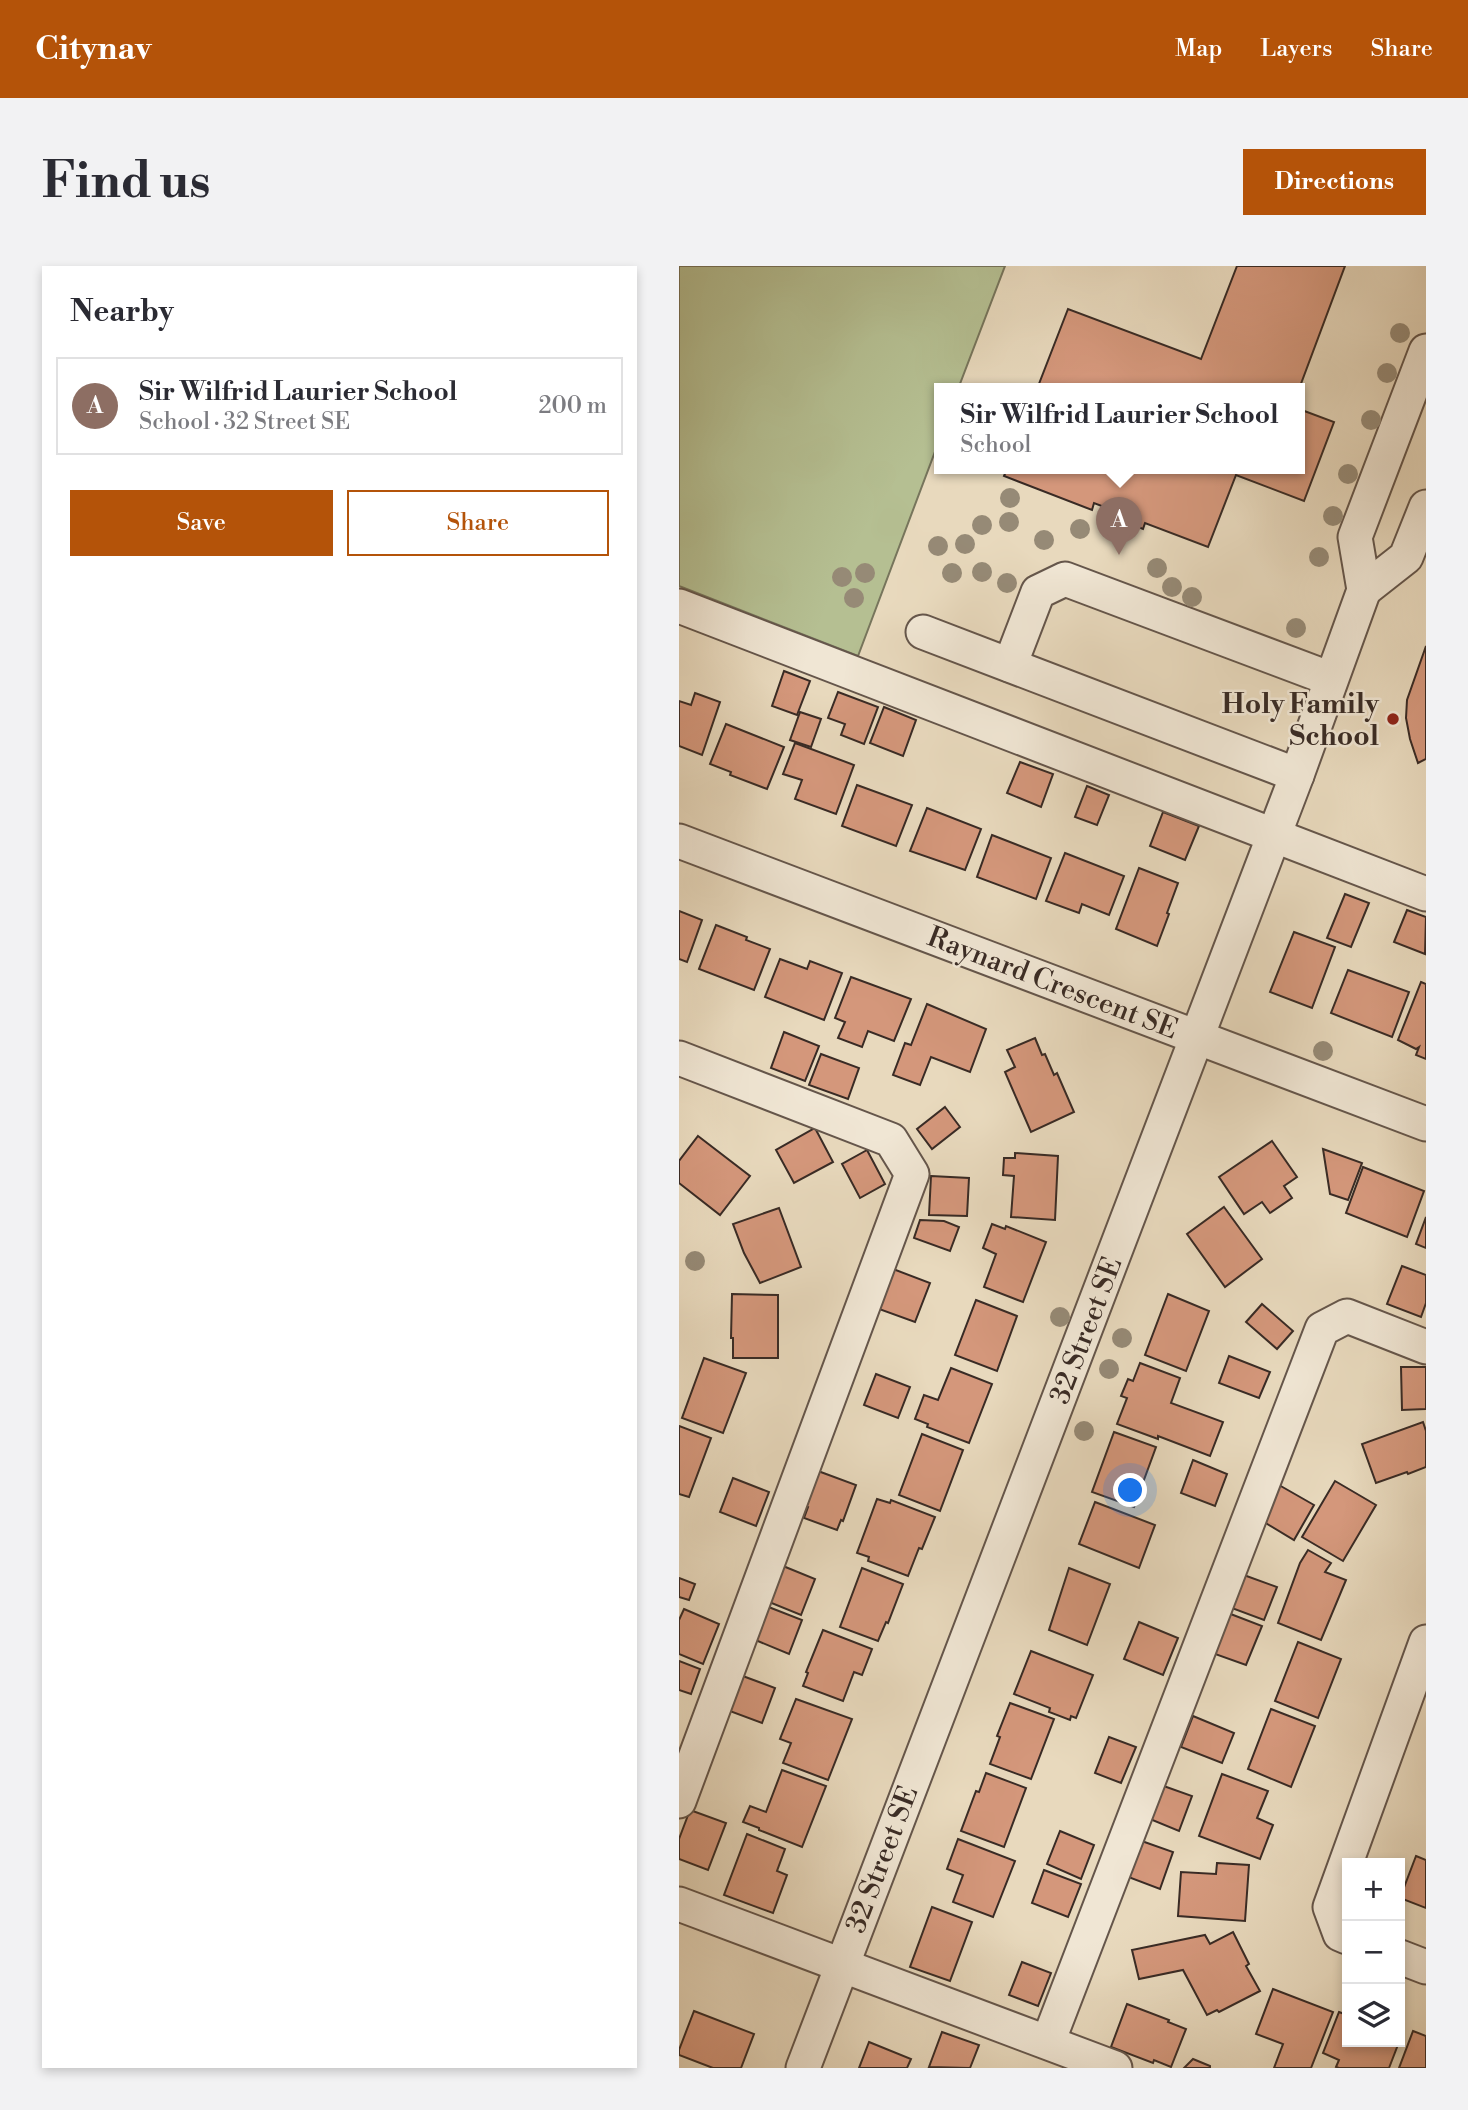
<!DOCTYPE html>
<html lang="en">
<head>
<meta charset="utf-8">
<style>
  :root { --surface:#fff; --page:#f2f2f3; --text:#2b2b33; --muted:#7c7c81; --line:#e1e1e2; --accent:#b45309 }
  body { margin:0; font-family:"Libre Bodoni",serif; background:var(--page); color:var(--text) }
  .controls { position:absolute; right:21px; bottom:21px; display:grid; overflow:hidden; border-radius:0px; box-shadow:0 4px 10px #0003 }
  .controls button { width:63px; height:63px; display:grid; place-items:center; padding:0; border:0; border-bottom:2px solid var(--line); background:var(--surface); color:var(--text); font:35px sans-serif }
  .you { position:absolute; left:452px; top:1225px; width:24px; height:24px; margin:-18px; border:5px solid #fff; border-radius:50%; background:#1a73e8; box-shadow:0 0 0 10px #1a73e833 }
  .badge { display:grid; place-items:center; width:46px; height:46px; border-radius:50%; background:var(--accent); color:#fff; font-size:23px; font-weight:700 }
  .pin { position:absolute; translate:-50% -58px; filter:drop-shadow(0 2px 4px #0008) }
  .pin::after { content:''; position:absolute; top:37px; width:24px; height:21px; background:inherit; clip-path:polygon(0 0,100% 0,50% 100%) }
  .popup { position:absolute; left:255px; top:117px; width:371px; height:91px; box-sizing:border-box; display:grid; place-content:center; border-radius:0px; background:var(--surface); filter:drop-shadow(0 2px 5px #0005); font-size:23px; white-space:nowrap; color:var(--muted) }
  .popup b { font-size:26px; color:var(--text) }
  .popup::after { content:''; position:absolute; left:50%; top:100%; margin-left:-14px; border:14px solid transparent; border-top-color:var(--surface) }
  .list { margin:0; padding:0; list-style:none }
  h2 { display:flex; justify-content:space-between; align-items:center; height:91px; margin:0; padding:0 28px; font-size:30px }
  h2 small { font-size:23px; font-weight:400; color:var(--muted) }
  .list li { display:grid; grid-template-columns:46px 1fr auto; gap:21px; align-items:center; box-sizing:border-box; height:98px; margin:0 14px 14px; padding:0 14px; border:2px solid var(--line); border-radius:0px }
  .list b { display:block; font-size:26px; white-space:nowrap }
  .list p { margin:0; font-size:23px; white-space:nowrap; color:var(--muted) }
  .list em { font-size:23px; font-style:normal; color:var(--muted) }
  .actions { display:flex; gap:14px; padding:21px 28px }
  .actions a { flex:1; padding:16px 0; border:2px solid var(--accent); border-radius:0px; text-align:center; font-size:24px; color:var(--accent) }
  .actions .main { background:var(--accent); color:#fff }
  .icon { flex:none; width:38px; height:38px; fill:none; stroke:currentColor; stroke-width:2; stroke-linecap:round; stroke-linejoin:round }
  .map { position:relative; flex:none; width:747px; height:1802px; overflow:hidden; border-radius:0px }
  header { display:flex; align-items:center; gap:42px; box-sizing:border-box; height:98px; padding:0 35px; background:var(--accent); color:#fff }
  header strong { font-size:33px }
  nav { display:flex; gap:38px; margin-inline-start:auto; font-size:24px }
  .intro { display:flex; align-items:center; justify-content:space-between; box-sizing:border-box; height:168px; padding:0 42px }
  h1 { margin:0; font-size:49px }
  .button { padding:18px 32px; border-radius:0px; background:var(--accent); color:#fff; font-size:24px; font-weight:700 }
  main { display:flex; gap:42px; padding:0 42px }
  aside { flex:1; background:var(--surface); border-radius:0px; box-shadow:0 4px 10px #0003 }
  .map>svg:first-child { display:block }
</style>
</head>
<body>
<header>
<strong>Citynav</strong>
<nav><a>Map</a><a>Layers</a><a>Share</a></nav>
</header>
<div class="intro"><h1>Find us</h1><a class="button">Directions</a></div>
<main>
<aside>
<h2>Nearby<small></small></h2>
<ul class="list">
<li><span class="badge" style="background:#8d6e63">A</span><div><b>Sir Wilfrid Laurier School</b><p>School · 32 Street SE</p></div><em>200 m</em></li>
</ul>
<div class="actions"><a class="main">Save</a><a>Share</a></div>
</aside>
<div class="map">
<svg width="747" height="1802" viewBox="0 0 747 1802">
  <rect width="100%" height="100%" fill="#e8d9bd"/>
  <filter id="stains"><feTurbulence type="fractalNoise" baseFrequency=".00286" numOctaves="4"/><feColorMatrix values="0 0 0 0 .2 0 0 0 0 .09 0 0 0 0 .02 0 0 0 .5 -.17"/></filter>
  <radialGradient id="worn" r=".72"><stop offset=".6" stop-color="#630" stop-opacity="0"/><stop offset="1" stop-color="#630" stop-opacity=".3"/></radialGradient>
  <path fill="#b5bf92" stroke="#77755c" stroke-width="2" d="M0 0H326L279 123H260V175L179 390 0 320Z"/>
  <g fill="#d4977b" stroke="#392b25" stroke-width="2">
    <path d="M558 0H666L620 123H358L389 43 522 93Z"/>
    <path d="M620 143 655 156 625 235 557 209 529 281 466 257 464 263 446 256 449 250 415 237 413 244 325 210 328 203H620Z"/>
    <path d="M747 380V493L739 497 731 473 727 452 728 434Z"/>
    <path d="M105 405 131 415 118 449 93 440Z"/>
    <path d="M159 426 199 441 185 478 162 469 166 458 149 452Z"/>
    <path d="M16 427 41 436 23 489 0 480V435L12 439Z"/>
    <path d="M205 441 237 454 224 490 191 477Z"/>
    <path d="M121 446 142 453 132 481 111 474Z"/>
    <path d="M47 458 105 481 88 523 51 509 52 506 31 498Z"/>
    <path d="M116 477 175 499 157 548 116 533 123 514 104 508Z"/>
    <path d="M341 496 374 508 362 541 328 527Z"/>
    <path d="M178 519 233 539 217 580 163 560Z"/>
    <path d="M408 520 430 529 418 559 396 551Z"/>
    <path d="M248 542 302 563 286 604 231 585Z"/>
    <path d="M484 546 520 560 506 594 471 580Z"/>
    <path d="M313 569 372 592 357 633 298 611Z"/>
    <path d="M386 587 445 610 430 649 403 638 400 647 367 635Z"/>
    <path d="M460 602 499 617 488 647 490 648 478 680 437 663Z"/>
    <path d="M666 628 690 637 672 681 648 672Z"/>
    <path d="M728 644 747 651 746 688 715 676Z"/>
    <path d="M0 645 23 654 8 696 0 693Z"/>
    <path d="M37 659 68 671 67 674 91 683 75 724 20 703Z"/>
    <path d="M615 666 656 681 633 742 591 726Z"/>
    <path d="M101 693 128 703 131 695 163 707 145 754 86 731Z"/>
    <path d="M669 704 730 726 713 771 652 747Z"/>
    <path d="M172 711 232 733 215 775 189 765 183 781 159 772 166 756 156 752Z"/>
    <path d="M742 716 747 718V793L737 789 740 781 737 783 719 774Z"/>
    <path d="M248 738 307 763 291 806 252 791 241 819 214 809 226 777 232 779Z"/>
    <path d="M105 766 140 780 126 815 92 802Z"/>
    <path d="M356 772 363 789 366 788 375 809 378 807 395 846 352 866 326 806 336 801 328 784Z"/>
    <path d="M142 788 180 802 169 833 130 819Z"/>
    <path d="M266 841 281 861 253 883 238 863Z"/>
    <path d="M136 862 154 896 115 917 97 884Z"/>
    <path d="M19 870 71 910 41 949 0 917V895Z"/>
    <path d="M593 875 618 911 605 920 613 932 591 947 583 936 565 948 540 911Z"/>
    <path d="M644 883 683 897 669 934 651 928Z"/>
    <path d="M188 884 206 918 181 932 163 898Z"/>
    <path d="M336 887 379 890 376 954 332 951 335 910 324 909 325 892H336Z"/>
    <path d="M684 901 745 925 728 971 667 947Z"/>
    <path d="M252 910 290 912 288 950 250 949Z"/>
    <path d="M545 941 583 993 546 1021 508 968Z"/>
    <path d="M100 942 122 1001 81 1017 65 987 54 958Z"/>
    <path d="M747 951V982L737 978Z"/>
    <path d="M241 954 265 955 280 961 271 985 235 972Z"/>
    <path d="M313 958 326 963 327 960 367 976 344 1036 305 1021 317 988 304 982Z"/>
    <path d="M723 1000 747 1009V1037L742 1051 708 1038Z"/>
    <path d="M214 1003 251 1017 236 1056 200 1043Z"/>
    <path d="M53 1028 99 1029V1092H54V1072H52Z"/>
    <path d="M489 1028 530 1045 507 1105 466 1089Z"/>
    <path d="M297 1034 338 1050 318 1105 276 1089Z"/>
    <path d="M583 1038 614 1065 598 1083 567 1056Z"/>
    <path d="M550 1090 591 1106 580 1132 540 1117Z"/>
    <path d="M25 1092 67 1107 44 1167 3 1152Z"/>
    <path d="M461 1097 501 1112 492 1137 544 1156 531 1190 479 1170V1173L438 1158 448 1132 442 1130 449 1113 454 1115Z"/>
    <path d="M722 1101H747V1143L723 1144Z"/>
    <path d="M272 1102 313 1118 290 1177 248 1161 249 1158 236 1153 245 1129 259 1134Z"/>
    <path d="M197 1108 231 1121 219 1152 185 1139Z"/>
    <path d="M744 1156 747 1165V1201L729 1208 728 1206 697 1217 683 1178Z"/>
    <path d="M0 1160 32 1172 10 1231 0 1228Z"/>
    <path d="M435 1166 477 1181 455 1241 413 1226Z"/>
    <path d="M243 1168 284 1184 261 1245 220 1229Z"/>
    <path d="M514 1194 548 1208 536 1240 502 1227Z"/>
    <path d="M139 1205 177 1219 164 1255 162 1254 158 1264 125 1252 129 1241 126 1240Z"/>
    <path d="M54 1212 90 1226 77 1260 41 1246Z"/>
    <path d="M656 1215 697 1239 664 1295 623 1271Z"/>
    <path d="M600 1219 635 1239 615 1274 580 1253Z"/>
    <path d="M198 1233 211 1237 212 1234 256 1251 243 1283 240 1282 229 1310 189 1295 190 1291 178 1287Z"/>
    <path d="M416 1236 476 1259 460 1302 400 1278Z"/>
    <path d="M629 1284 652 1297 646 1306 667 1314 642 1374 599 1357 621 1297Z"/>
    <path d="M104 1300 136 1313 122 1349 90 1336Z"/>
    <path d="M183 1302 224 1318 209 1357 207 1356 199 1375 161 1361Z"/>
    <path d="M390 1302 431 1318 408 1379 370 1364Z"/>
    <path d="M562 1308 598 1321 585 1354 550 1341Z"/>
    <path d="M0 1312 16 1318 10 1334 0 1331Z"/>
    <path d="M87 1340 123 1354 110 1388 74 1373Z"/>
    <path d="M5 1343 40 1358 24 1398 0 1388V1354Z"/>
    <path d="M549 1347 583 1360 567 1399 536 1388Z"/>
    <path d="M460 1356 499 1372 484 1409 445 1393Z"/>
    <path d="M144 1364 193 1383 183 1409 175 1406 164 1435 124 1420 129 1407 127 1406Z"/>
    <path d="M619 1376 662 1393 639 1452 596 1435Z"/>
    <path d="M352 1385 414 1409 397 1452 392 1450 391 1454 370 1446 371 1442 335 1428Z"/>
    <path d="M0 1395 21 1403 12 1428 0 1424Z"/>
    <path d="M61 1409 96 1422 83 1457 48 1444Z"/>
    <path d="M117 1433 173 1453 149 1514 104 1497 112 1477 101 1473Z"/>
    <path d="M331 1437 375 1453 352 1513 311 1498 321 1471 318 1470Z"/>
    <path d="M592 1443 636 1460 612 1521 569 1503Z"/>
    <path d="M514 1450 555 1467 543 1497 502 1481Z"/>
    <path d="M430 1471 457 1481 442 1517 416 1507Z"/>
    <path d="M103 1504 147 1520 123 1581 80 1564V1562L64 1556 71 1540 87 1546Z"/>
    <path d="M307 1507 347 1522 325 1581 282 1565 297 1525 300 1526Z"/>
    <path d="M543 1508 589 1525 578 1552 594 1559 581 1593 520 1570Z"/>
    <path d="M479 1518 513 1530 500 1565 466 1551Z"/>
    <path d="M11 1544 47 1557 29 1604 0 1593V1573Z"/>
    <path d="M381 1565 415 1579 402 1613 368 1598Z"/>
    <path d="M68 1568 106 1583 98 1605 108 1609 94 1647 45 1629Z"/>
    <path d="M279 1573 336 1595 314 1651 274 1636 284 1609 268 1603Z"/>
    <path d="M457 1573 494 1586 481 1623 444 1609Z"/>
    <path d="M737 1590 747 1594V1642L721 1632Z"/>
    <path d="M538 1597 570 1599 566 1655 499 1650 502 1606 537 1608Z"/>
    <path d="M365 1604 402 1618 389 1651 353 1637Z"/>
    <path d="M253 1641 293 1656 271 1715 231 1701Z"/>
    <path d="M554 1666 570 1698 567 1700 581 1725 540 1746 538 1744 528 1749 504 1704 460 1713 453 1684 526 1669 531 1678Z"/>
    <path d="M343 1696 372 1707 359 1740 330 1729Z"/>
    <path d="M594 1723 654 1746 632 1802H595L604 1778 577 1768Z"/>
    <path d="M448 1738 490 1754 489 1756 507 1763 492 1801 475 1794 474 1797 432 1781Z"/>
    <path d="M15 1745 75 1768 62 1802H34L0 1789V1784Z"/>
    <path d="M660 1746 668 1749V1776H720L710 1802H660L657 1801 660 1794 644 1787Z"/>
    <path d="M734 1765 747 1770V1802H720Z"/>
    <path d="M263 1766 300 1779 291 1802 250 1801Z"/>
    <path d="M190 1776 232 1793 228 1802H180Z"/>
    <path d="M514 1793 531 1800V1802H505Z"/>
  </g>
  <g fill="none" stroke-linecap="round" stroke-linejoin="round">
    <defs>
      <g id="minor">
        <path d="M685 324 676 271 747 85"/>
        <path d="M685 324 727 291 747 241"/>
        <path d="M0 340 747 628"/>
        <path d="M244 366 618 509"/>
        <path d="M331 399 359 326 386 313 652 413"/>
        <path d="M0 575 747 858"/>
        <path d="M0 792 212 874 233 908 0 1535"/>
        <path d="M0 1638 436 1802"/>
        <path d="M668 1671 661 1668 651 1641 747 1376"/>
        <path d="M721 1691 747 1701"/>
        <path d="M369 1776 643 1063 668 1050 747 1081"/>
        <path d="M124 1802 618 509 685 324"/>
      </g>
    </defs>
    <use href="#minor" stroke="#65564b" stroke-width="37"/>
    <use href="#minor" stroke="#f0e6d4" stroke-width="33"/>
  </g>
  <g fill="#968a76">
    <circle cx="721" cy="67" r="10"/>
    <circle cx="708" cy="107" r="10"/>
    <circle cx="692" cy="154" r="10"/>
    <circle cx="669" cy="208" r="10"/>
    <circle cx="331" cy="232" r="10"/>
    <circle cx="654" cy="250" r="10"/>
    <circle cx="330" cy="256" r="10"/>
    <circle cx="303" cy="259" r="10"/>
    <circle cx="401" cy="263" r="10"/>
    <circle cx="365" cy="274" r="10"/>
    <circle cx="286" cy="278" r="10"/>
    <circle cx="259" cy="280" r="10"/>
    <circle cx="640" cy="291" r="10"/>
    <circle cx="478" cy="302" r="10"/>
    <circle cx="303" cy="306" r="10"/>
    <circle cx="186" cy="307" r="10"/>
    <circle cx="273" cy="307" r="10"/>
    <circle cx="163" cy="311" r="10"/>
    <circle cx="328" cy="317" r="10"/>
    <circle cx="493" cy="321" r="10"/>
    <circle cx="513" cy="331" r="10"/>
    <circle cx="175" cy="332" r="10"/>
    <circle cx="617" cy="362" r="10"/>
    <circle cx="644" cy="785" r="10"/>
    <circle cx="16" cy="995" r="10"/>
    <circle cx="381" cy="1051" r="10"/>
    <circle cx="443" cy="1072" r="10"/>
    <circle cx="430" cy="1103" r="10"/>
    <circle cx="405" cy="1165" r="10"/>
  </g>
  <circle fill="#8f2418" stroke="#f0e6d4" stroke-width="2.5" cx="714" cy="453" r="7"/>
  <g text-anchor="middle" stroke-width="5" stroke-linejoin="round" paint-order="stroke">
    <g font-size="28" font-weight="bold" fill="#392b25" stroke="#f0e6d4" text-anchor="end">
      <text x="700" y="447">Holy Family<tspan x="700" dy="32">School</tspan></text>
    </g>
    <g font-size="28" fill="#392b25" stroke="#f0e6d4">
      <text transform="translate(374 716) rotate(21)" y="10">Raynard Crescent SE</text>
      <text transform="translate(406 1064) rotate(-69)" y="10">32 Street SE</text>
      <text transform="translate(202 1593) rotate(-69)" y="10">32 Street SE</text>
    </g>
  </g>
  <rect width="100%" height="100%" filter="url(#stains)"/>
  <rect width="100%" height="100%" fill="url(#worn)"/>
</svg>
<div class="controls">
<button>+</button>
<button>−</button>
<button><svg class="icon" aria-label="layers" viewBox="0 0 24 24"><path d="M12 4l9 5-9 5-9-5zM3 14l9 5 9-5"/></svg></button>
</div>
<div class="you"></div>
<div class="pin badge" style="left:440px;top:289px;background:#8d6e63">A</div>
<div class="popup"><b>Sir Wilfrid Laurier School</b>School</div>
</div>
</main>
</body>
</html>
